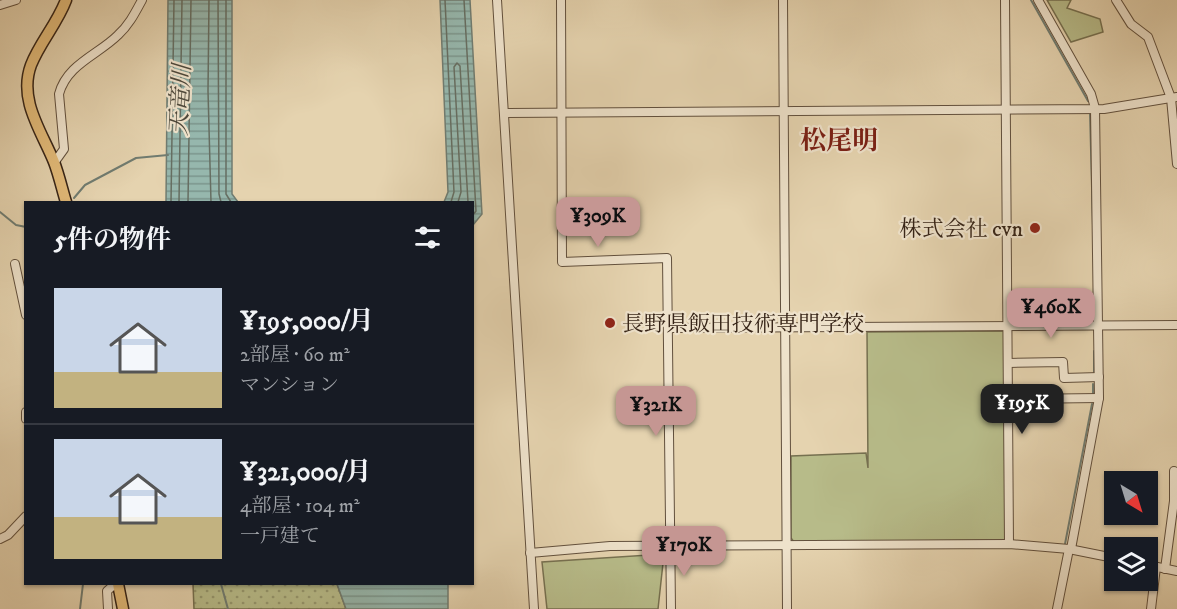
<!DOCTYPE html>
<html lang="ja">
<head>
<meta charset="utf-8">
<style>
  body { margin:0; font-family:"IM FELL DW Pica","Noto Serif JP",serif; background:#242831; color:#f1f3f6; height:100vh; display:flex; flex-direction:column; font-size:22px; white-space:nowrap }
  * { box-sizing:border-box; margin:0 }
  p { font-size:20px; color:#9ea1a6 }
  .icon { flex:none; width:33px; height:33px; fill:none; stroke:currentColor; stroke-width:2; stroke-linecap:round; stroke-linejoin:round }
  .map { position:relative; flex:1; overflow:hidden }
  .side { position:absolute; left:24px; top:201px; width:450px; height:384px; display:flex; flex-direction:column; background:#171b24; border-radius:0px; box-shadow:0 2px 4px #0004 }
  .side>* { flex:none }
  .needle { width:39px; rotate:142deg }
  .tools { position:absolute; left:1104px; top:471px; display:grid; gap:12px }
  .tools a { display:grid; place-items:center; width:54px; height:54px; border-radius:0px; background:#171b24; box-shadow:0 2px 4px #0004; font-size:30px }
  .price { position:absolute; translate:-50% -51px; padding:0 14px; border-radius:12px; background:#c59692; color:#111; font-size:20px; line-height:39px; filter:drop-shadow(0 2px 3px #0008) }
  .price::after { content:''; position:absolute; left:50%; top:36px; width:18px; height:14px; margin-left:-9px; background:inherit; clip-path:polygon(0 0,100% 0,50% 100%) }
  .price.on { background:#222; color:#fff }
  ul { padding:0; list-style:none }
  li { display:flex; align-items:center; gap:18px; height:150px; padding:0 30px }
  li+li { border-top:2px solid #363941 }
  li span { display:grid; place-items:center; flex:none; width:168px; height:120px; border-radius:0px; color:#555 }
  li>.icon { margin-inline-start:auto }
  span .icon { width:72px; height:72px; fill:#fffc; stroke-width:1 }
  li b { font-size:26px }
  h2 { display:flex; justify-content:space-between; align-items:center; height:72px; padding:0 30px; font-size:26px }
  .map>svg:first-child { display:block }
</style>
</head>
<body>
<div class="map">
<svg width="1177" height="609" viewBox="0 0 1177 609">
  <defs>
    <pattern id="grass-dots" width="8" height="8" patternUnits="userSpaceOnUse" patternTransform="scale(1.5)"><rect width="8" height="8" fill="#b7bb89"/><path d="M2 2h.1M6 6h.1" fill="none" stroke="#96986f" stroke-width="1.8" stroke-linecap="round"/></pattern>
    <pattern id="water-rules" width="6" height="5" patternUnits="userSpaceOnUse" patternTransform="scale(1.5)"><rect width="6" height="5" fill="#96b7ad"/><path d="M0 2.5h6" fill="none" stroke="#7b958c"/></pattern>
  </defs>
  <rect width="100%" height="100%" fill="#e5d3af"/>
  <filter id="stains"><feTurbulence type="fractalNoise" baseFrequency=".00333" numOctaves="4"/><feColorMatrix values="0 0 0 0 .2 0 0 0 0 .09 0 0 0 0 .02 0 0 0 .5 -.17"/></filter>
  <radialGradient id="worn" r=".72"><stop offset=".6" stop-color="#630" stop-opacity="0"/><stop offset="1" stop-color="#630" stop-opacity=".3"/></radialGradient>
  <!-- grass -->
  <polygon fill="url(#grass-dots)" stroke="#767050" stroke-width="1.5" points="193,584 337,584 346,609 194,609"/>
  <!-- park -->
  <g fill="#b7bb89" stroke="#767050" stroke-width="1.5">
    <polygon points="1047,0 1071,0 1067,8 1100,19 1103,32 1071,42"/>
    <polygon points="1004,331 1006,540 794,542 791,538 791,456 866,453 868,468 867,332"/>
    <polygon points="664,554 658,609 547,609 542,562"/>
  </g>
  <!-- water -->
  <g fill="url(#water-rules)" stroke="#707c71" stroke-width="1.5">
    <polygon points="168,0 232,0 232,194 238,202 166,202"/>
    <polygon points="440,0 470,0 482,214 473,225 472,202 444,202 448,192"/>
    <polygon points="337,584 448,584 448,609 346,609"/>
  </g>
  <g fill="none" stroke-linecap="round" stroke-linejoin="round">
    <!-- shore -->
    <g stroke="#666e62" stroke-width="1.5">
      <polyline points="209,0 208,91 211,202"/>
      <polyline points="218,0 219,194 221,202"/>
      <polyline points="226,0 226,194 231,202"/>
      <polyline points="445,0 454,192 451,202"/>
      <polyline points="464,0 476,211 472,216"/>
      <polyline points="171,202 174,0"/>
      <polyline points="179,202 182,0"/>
      <polyline points="188,202 191,0"/>
      <polyline points="458,202 461,192 454,67 457,63 460,66 468,202"/>
    </g>
    <!-- stream -->
    <g stroke="#707c71" stroke-width="2">
      <polyline points="1031,0 1088,101"/>
      <polyline points="1090,113 1093,225"/>
      <polyline points="74,198 85,185 136,158 168,155"/>
      <polyline points="0,212 16,225 26,227"/>
      <polyline points="1094,372 1094,351"/>
      <polyline points="1093,394 1093,384"/>
      <polyline points="1065,544 1092,404"/>
      <polyline points="221,584 228,609"/>
      <polyline points="80,609 83,584"/>
    </g>
    <!-- minor casing -->
    <g stroke="#62503d" stroke-width="10">
      <g id="minor">
        <polyline points="497,0 534,609"/>
        <polyline points="561,0 562,262 667,258 671,609"/>
        <polyline points="783,0 787,609"/>
        <polyline points="1005,0 1009,544"/>
        <polyline points="1038,0 1091,94 1095,108 1099,398 1071,549"/>
        <polyline points="1116,0 1131,24 1148,37 1171,98 1177,164"/>
        <polyline points="0,5 16,0"/>
        <polyline points="504,113 1104,109 1177,97"/>
        <path d="M54,163L64,149L59,94C67,64 98,55 118,35C129,25 135,13 142,0"/>
        <polyline points="15,264 26,315"/>
        <polyline points="669,328 1177,325"/>
        <polyline points="1009,363 1063,362 1064,378 1099,377"/>
        <polyline points="1009,399 1099,398"/>
        <polyline points="26,412 26,419"/>
        <polyline points="0,539 8,535 26,516"/>
        <polyline points="530,553 610,546 1009,544 1069,549 1114,558"/>
        <polyline points="1148,565 1177,571"/>
        <polyline points="1165,569 1174,501 1174,471"/>
        <polyline points="108,609 107,591 115,584"/>
        <polyline points="1057,609 1069,549"/>
        <polyline points="1151,609 1156,567"/>
      </g>
    </g>
    <!-- major casing -->
    <g stroke="#362417" stroke-width="13">
      <g id="major">
        <path d="M66,0C57,24 40,42 31,65C18,100 42,132 54,162C59,175 62,189 66,202"/>
        <polyline points="118,584 123,609"/>
      </g>
    </g>
    <!-- minor -->
    <use href="#minor" stroke="#eee2cb" stroke-width="8"/>
    <!-- major -->
    <use href="#major" stroke="#e2ba78" stroke-width="10"/>
  </g>
  <!-- markers -->
  <g fill="#8f2418" stroke="#eee2cb" stroke-width="2">
    <circle cx="1035" cy="228" r="6"/>
    <circle cx="610" cy="323" r="6"/>
  </g>
  <g text-anchor="middle" stroke-width="4.5" stroke-linejoin="round" paint-order="stroke">
    <!-- poi labels -->
    <g font-size="22" fill="#362417" stroke="#eee2cb" text-anchor="end">
      <text x="1023" y="236">株式会社 cvn</text>
      <text x="622" y="331" text-anchor="start">長野県飯田技術専門学校</text>
    </g>
    <!-- water labels -->
    <g font-size="24" font-style="italic" fill="#4e493c" stroke="#eee2cb">
      <text transform="translate(180 100) rotate(-87)" y="8">天竜川</text>
    </g>
    <!-- quarter labels -->
    <g font-size="26" font-weight="bold" fill="#7a1f14" stroke="#eee2cb">
      <text x="839" y="149">松尾明</text>
    </g>
  </g>
  <rect width="100%" height="100%" filter="url(#stains)"/>
  <rect width="100%" height="100%" fill="url(#worn)"/>
</svg>
<div class="tools">
<a><svg class="needle" viewBox="-14 -14 28 28"><path d="M0-13l5 13h-10z" fill="#e53935"/><path d="M0 13l5-13h-10z" fill="#9ea1a6"/></svg></a>
<a><svg class="icon" aria-label="layers" viewBox="0 0 24 24"><path d="M12 4l9 5-9 5-9-5zM3 14l9 5 9-5"/></svg></a>
</div>
<b class="price" style="left:598px;top:248px">¥309K</b>
<b class="price" style="left:1051px;top:339px">¥460K</b>
<b class="price on" style="left:1022px;top:435px">¥195K</b>
<b class="price" style="left:656px;top:437px">¥321K</b>
<b class="price" style="left:684px;top:577px">¥170K</b>
<section class="side">
<h2>5件の物件<svg class="icon" aria-label="filters" viewBox="0 0 24 24"><path d="M4 7h16M4 17h16"/><circle cx="9" cy="7" r="2"/><circle cx="15" cy="17" r="2"/></svg></h2>
<ul>
<li><span style="background:linear-gradient(#c9d6e8 70%,#c2b280 0)"><svg class="icon" aria-label="home" viewBox="0 0 24 24"><path d="M3 11l9-7 9 7M6 9v11h12V9"/></svg></span><div><b>¥195,000/月</b><p>2部屋 · 60 m²</p><p>マンション</p></div></li>
<li><span style="background:linear-gradient(#c9d6e8 65%,#c2b280 0)"><svg class="icon" aria-label="home" viewBox="0 0 24 24"><path d="M3 11l9-7 9 7M6 9v11h12V9"/></svg></span><div><b>¥321,000/月</b><p>4部屋 · 104 m²</p><p>一戸建て</p></div></li>
</ul>
</section>
</div>
</body>
</html>
